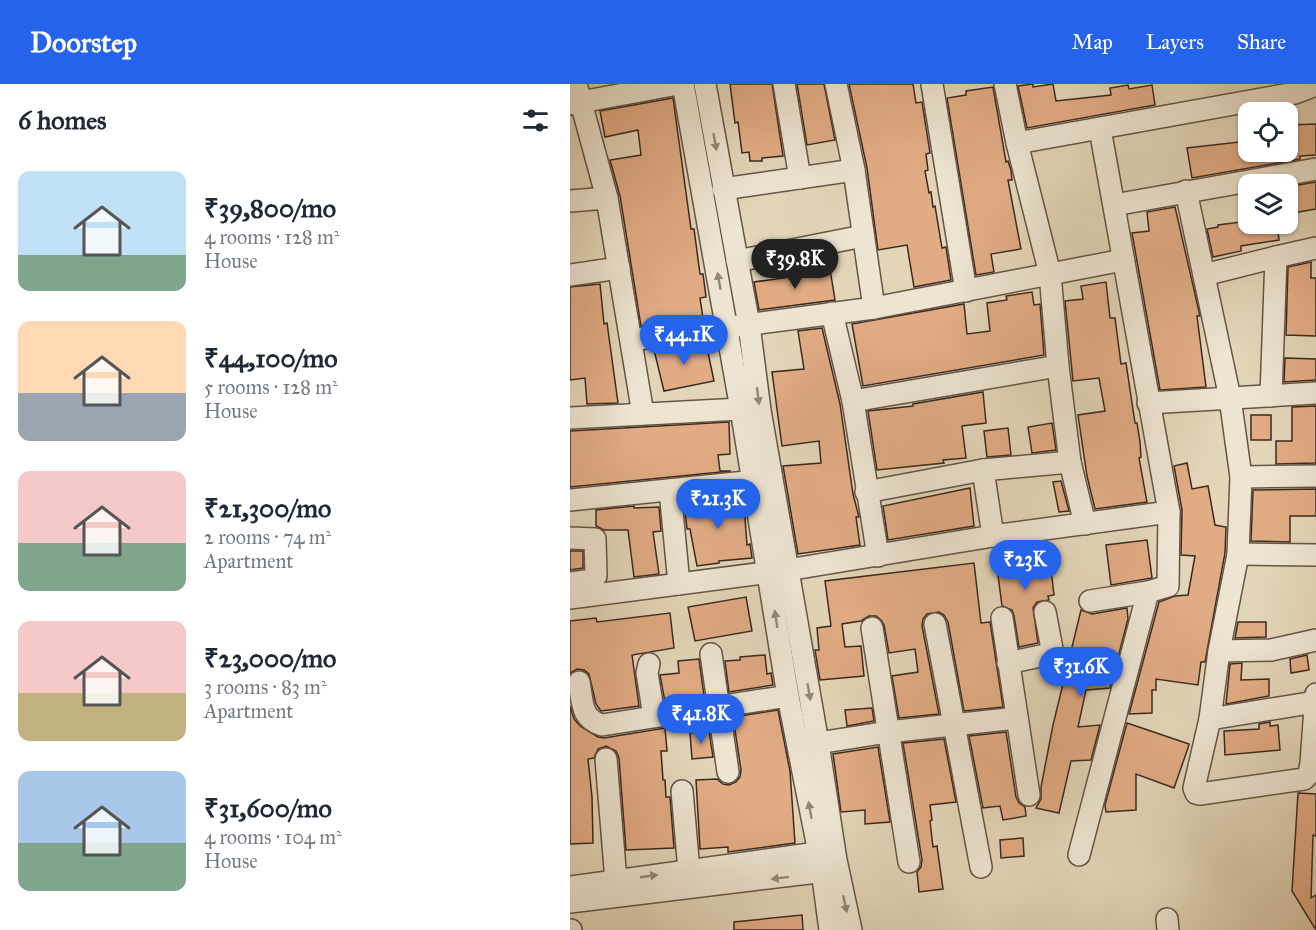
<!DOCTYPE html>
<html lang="en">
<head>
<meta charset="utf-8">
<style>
  body { margin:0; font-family:"IM FELL Great Primer",serif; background:#f2f2f3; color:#1f2937; height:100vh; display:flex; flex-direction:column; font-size:22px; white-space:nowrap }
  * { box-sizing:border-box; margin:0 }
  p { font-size:20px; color:#747a83 }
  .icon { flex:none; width:33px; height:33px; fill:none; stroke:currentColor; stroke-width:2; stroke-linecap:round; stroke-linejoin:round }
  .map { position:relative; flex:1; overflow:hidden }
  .sheet { display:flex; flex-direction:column; background:#fff; width:570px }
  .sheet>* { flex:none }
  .fabs { position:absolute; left:668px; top:18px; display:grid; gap:12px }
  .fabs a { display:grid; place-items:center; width:60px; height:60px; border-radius:12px; background:#fff; box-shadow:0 2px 4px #0004; font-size:30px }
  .price { position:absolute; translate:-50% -51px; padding:0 14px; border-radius:21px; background:#2563eb; color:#fff; font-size:20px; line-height:39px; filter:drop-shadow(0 2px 3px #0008) }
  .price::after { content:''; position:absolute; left:50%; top:36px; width:18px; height:14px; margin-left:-9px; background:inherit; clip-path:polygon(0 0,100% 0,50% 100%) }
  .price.active { background:#222; color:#fff }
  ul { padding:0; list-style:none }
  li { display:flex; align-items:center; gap:18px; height:150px; padding:0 18px }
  li span { display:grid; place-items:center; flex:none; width:168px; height:120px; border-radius:12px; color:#555 }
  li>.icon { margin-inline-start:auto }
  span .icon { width:72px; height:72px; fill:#fffc; stroke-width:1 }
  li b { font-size:26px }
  h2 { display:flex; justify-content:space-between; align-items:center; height:72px; padding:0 18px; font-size:26px }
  header { display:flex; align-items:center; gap:36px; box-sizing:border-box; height:84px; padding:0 30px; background:#2563eb; color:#fff }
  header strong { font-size:28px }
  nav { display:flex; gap:33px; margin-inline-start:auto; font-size:21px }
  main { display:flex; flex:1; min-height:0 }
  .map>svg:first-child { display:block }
</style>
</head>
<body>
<header>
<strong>Doorstep</strong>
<nav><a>Map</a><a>Layers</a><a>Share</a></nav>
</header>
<main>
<section class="sheet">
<h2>6 homes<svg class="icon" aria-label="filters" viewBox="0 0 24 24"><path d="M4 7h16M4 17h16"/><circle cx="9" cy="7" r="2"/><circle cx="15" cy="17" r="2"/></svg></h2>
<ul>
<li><span style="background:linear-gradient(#bfe0f5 70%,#7fa58c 0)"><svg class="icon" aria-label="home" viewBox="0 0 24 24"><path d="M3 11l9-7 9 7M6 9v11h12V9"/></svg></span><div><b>₹39,800/mo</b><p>4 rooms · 128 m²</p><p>House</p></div></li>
<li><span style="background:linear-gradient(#ffd9b3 60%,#9aa5b1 0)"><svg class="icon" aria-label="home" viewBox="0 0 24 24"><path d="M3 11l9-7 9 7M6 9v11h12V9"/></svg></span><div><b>₹44,100/mo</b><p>5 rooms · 128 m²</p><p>House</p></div></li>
<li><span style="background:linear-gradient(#f6c9c9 60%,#7fa58c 0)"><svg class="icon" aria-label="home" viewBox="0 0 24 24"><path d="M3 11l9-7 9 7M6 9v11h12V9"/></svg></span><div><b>₹21,300/mo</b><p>2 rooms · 74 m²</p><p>Apartment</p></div></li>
<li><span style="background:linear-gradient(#f6c9c9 60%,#c2b280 0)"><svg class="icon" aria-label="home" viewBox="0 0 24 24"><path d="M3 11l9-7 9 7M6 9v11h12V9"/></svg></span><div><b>₹23,000/mo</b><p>3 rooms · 83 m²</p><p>Apartment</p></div></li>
<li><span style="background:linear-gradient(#a9c7e8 60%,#7fa58c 0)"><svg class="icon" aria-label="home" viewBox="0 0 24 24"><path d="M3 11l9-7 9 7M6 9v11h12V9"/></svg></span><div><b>₹31,600/mo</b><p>4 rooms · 104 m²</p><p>House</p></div></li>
</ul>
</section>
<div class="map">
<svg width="746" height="846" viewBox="0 0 746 846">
  <rect width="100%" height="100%" fill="#e3d5b8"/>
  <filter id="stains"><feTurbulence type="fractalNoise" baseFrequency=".00333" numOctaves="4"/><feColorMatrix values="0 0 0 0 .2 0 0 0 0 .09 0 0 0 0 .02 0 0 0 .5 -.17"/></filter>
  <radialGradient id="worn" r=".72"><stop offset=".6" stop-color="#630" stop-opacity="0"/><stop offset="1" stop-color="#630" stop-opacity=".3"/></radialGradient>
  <!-- building -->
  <g fill="#e1ab84" stroke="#3b2a20" stroke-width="1.5">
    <polygon points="160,0 202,0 213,72 192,74 192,77 180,77 179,68 172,69 168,38 165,39"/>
    <polygon points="227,0 254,0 265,56 237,61"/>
    <polygon points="279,0 343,0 346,19 352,18 360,69 356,70 358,86 355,87 359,109 361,108 363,123 365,122 372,164 376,163 381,196 344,203 337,161 308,166 297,84"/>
    <polygon points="463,0 463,3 483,0 486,17 541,11 540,4 558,1 559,5 582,1 585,21 457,44 448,2"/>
    <polygon points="423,3 436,78 438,77 441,86 442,96 438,96 451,165 421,170 424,188 406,191 377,14 396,11 396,7"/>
    <polygon points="103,14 121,145 124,145 130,190 133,190 136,213 130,214 133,234 71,242 50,112 40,76 71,71 68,46 35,53 30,27"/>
    <polygon points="746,40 746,71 730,72 730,75 622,94 617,64 678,57 678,68 717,68 717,41"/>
    <polygon points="746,98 746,125 717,130 717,103"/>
    <polygon points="605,123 630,232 627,232 636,303 590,306 562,149 579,147 577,128"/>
    <polygon points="678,137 678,140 707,140 709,156 671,162 671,167 643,173 637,145 648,143 648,141"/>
    <polygon points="741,178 741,194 746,194 746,252 716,251 718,183"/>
    <polygon points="260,185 265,216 189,226 184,198 235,191 234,189"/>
    <polygon points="536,198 540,234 545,234 551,280 556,279 565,339 567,339 570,358 571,373 569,374 577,418 525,425 517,392 508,331 535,327 529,294 503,297 495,217 513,215 511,202"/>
    <polygon points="30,200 34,240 37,239 48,319 17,320 15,294 0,296 0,203"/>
    <polygon points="462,208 464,221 470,220 474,271 293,302 282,240 394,220 397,250 420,247 417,219 437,216 436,212"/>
    <polygon points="252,244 270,320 283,410 289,433 286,433 290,461 228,470 213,382 251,379 249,357 212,362 202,288 234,285 228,247"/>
    <polygon points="136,259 144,297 94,307 84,266"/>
    <polygon points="715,274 746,275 746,296 714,298"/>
    <polygon points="413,308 416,339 392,342 396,374 373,376 374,379 307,386 298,327 343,322 343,320"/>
    <polygon points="746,322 746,379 706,380 706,357 722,357 722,323"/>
    <rect x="681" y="331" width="20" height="25"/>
    <polygon points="159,338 160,370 148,371 150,387 161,387 0,403 0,347"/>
    <polygon points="482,339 486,366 462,369 458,343"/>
    <polygon points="438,344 441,371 417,373 414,347"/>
    <polygon points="617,379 622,405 638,402 645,441 656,443 655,469 635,578 631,578 628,601 586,595 586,606 582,606 582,629 559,630 589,518 605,512 618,511 625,472 611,471 612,426 604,382"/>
    <polygon points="491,397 499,427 489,428 483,398"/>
    <polygon points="400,404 404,442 318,456 313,422"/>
    <polygon points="746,405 746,432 720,432 720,458 681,457 683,406"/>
    <polygon points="169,412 169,421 174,421 177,461 180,460 182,474 149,477 149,479 127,482 120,445 117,445 114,417"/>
    <polygon points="64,422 64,424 89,423 91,447 83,448 89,490 64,493 58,446 34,446 26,442 26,426"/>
    <polygon points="577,456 582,494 541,501 536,461"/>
    <polygon points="0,467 13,467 13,484 0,486"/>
    <polygon points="479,469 484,511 478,512 479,516 467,518 463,524 468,559 449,563 444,532 442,526 432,522 426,476"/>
    <polygon points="404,479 411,539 420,538 433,623 394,627 378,538 374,531 369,528 357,530 353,535 352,542 369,630 329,634 322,592 348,588 345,565 319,569 314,541 311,536 306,532 299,532 291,537 272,540 275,563 291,562 294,592 250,596 245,566 249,566 247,544 261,542 255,497"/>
    <polygon points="176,513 182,547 125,557 118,523"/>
    <polygon points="557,524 558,535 540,604 516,606 508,643 530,641 521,676 501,677 489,729 466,724 471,715 471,703 483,641 511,526 522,530"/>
    <polygon points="100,529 104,564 62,571 69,622 31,627 26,620 19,590 14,586 7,585 0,589 0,537 26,534 27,538"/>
    <polygon points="668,538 696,538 696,553 665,554"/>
    <polygon points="195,571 197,590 201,589 203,601 159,608 155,577 170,576 170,573"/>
    <polygon points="737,571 739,586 721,589 720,575"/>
    <polygon points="129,575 134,612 95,618 90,591 109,589 108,577"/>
    <polygon points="672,579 671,596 699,595 699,612 656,620 660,580"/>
    <polygon points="0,622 4,635 10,642 28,653 34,654 95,644 97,667 91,667 93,696 95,696 96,713 100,713 104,764 56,766 49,674 46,667 36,662 28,665 24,674 18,675 22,713 23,759 0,760"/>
    <polygon points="302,624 304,637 277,642 275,626"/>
    <polygon points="208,626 220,687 225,759 158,768 158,763 130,765 126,696 147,695 153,700 159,701 166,698 170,693 171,686 163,633"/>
    <polygon points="700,638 700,642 708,641 710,666 655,671 654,647 689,645 689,640"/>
    <polygon points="557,639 619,660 618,664 604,704 566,690 566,726 536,728 535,721"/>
    <polygon points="139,647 143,673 122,675 120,649"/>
    <polygon points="436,648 446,713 449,719 455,723 456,732 433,736 430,722 413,724 399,652"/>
    <polygon points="374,655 386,718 360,721 362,736 360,737 363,763 367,762 373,805 349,808 347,788 351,783 352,776 333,659"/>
    <polygon points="308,663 320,738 295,740 295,726 271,728 263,670"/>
    <polygon points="728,709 746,710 746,752 743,751 741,814 746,811 746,846 722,807"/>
    <polygon points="453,754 454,772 431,774 430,756"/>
    <polygon points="232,831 233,846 164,846 164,838"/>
  </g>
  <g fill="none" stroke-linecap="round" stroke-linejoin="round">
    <!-- minor casing -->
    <g stroke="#655546" stroke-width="24">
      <g id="minor">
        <polyline points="6,0 37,114 73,330"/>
        <polyline points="113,0 171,325 218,612 251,779 260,846"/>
        <polyline points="135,0 179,241 190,326 248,659 266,776 281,846"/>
        <polyline points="214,0 230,94"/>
        <polyline points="266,0 284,86 304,224"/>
        <polyline points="362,0 396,207"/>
        <polyline points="435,0 447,59 480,190 488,282 500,378 515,440"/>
        <polyline points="0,20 108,0"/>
        <polyline points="447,59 725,9 746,1"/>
        <polyline points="153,105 284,86"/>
        <polyline points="616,107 660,314 671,393 668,470 649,567 640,635 624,704 626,709 630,710 734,695 739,690 741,679 746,610"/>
        <polyline points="0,117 37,114"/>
        <polyline points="544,121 746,85"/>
        <polyline points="167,177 293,152"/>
        <polyline points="0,191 49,184"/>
        <polyline points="634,191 706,173"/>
        <polyline points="262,229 283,317 488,282"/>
        <polyline points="61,256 304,224 553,176"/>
        <polyline points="701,312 706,173 746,164"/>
        <polyline points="283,317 308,472"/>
        <polyline points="578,319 746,309"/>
        <polyline points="0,334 171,325"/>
        <polyline points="413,386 423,452"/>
        <polyline points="671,393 746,392"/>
        <polyline points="100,406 109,500"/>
        <polyline points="296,408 413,386 500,378"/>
        <polyline points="0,416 195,396"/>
        <polyline points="0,454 25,455 26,492 22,496 0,499"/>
        <polyline points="668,470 746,471"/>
        <polyline points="0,514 217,486 423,452 599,428"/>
        <polyline points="520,517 578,508"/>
        <polyline points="432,534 459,711"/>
        <polyline points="365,540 411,783"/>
        <polyline points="302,544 339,778"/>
        <polyline points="649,567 701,566 746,556"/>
        <polyline points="141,570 158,688"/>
        <polyline points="438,579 475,571 482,565 475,528"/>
        <polyline points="79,580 77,589 84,632"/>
        <path d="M9,598C13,618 10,634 32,641L218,612"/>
        <polyline points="640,635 745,618"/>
        <polyline points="248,659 318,648 447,634"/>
        <polyline points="36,675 47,809"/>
        <polyline points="112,707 119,787"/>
        <polyline points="509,771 578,508 598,502 599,428 530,45"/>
        <polyline points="1,803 261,767"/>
        <polyline points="0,818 264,786"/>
        <polyline points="597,835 598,846"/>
        <polyline points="0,846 1,846"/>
      </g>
    </g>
    <!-- minor -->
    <use href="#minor" stroke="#ede4d1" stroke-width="21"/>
  </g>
  <!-- one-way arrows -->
  <defs><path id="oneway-solid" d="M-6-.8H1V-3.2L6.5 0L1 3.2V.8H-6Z" transform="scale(1.5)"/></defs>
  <g fill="#948778">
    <use href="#oneway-solid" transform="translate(145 58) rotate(80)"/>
    <use href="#oneway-solid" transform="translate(149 197) rotate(-100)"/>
    <use href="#oneway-solid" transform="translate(188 312) rotate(83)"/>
    <use href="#oneway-solid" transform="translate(206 535) rotate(-99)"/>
    <use href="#oneway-solid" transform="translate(239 608) rotate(80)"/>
    <use href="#oneway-solid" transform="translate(240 726) rotate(-100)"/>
    <use href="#oneway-solid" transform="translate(79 792) rotate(-8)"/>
    <use href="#oneway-solid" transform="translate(210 794) rotate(173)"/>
    <use href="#oneway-solid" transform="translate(275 820) rotate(78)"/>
  </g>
  <rect width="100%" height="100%" filter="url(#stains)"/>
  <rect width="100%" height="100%" fill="url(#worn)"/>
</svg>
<div class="fabs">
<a><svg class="icon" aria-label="locate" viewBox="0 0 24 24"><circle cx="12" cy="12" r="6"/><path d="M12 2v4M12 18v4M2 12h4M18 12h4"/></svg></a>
<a><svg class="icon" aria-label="layers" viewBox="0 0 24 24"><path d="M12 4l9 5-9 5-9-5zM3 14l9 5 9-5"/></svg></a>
</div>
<b class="price active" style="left:225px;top:206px">₹39.8K</b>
<b class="price" style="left:114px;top:282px">₹44.1K</b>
<b class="price" style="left:148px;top:446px">₹21.3K</b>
<b class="price" style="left:455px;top:507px">₹23K</b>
<b class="price" style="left:511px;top:614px">₹31.6K</b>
<b class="price" style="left:131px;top:661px">₹41.8K</b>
</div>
</main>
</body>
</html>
